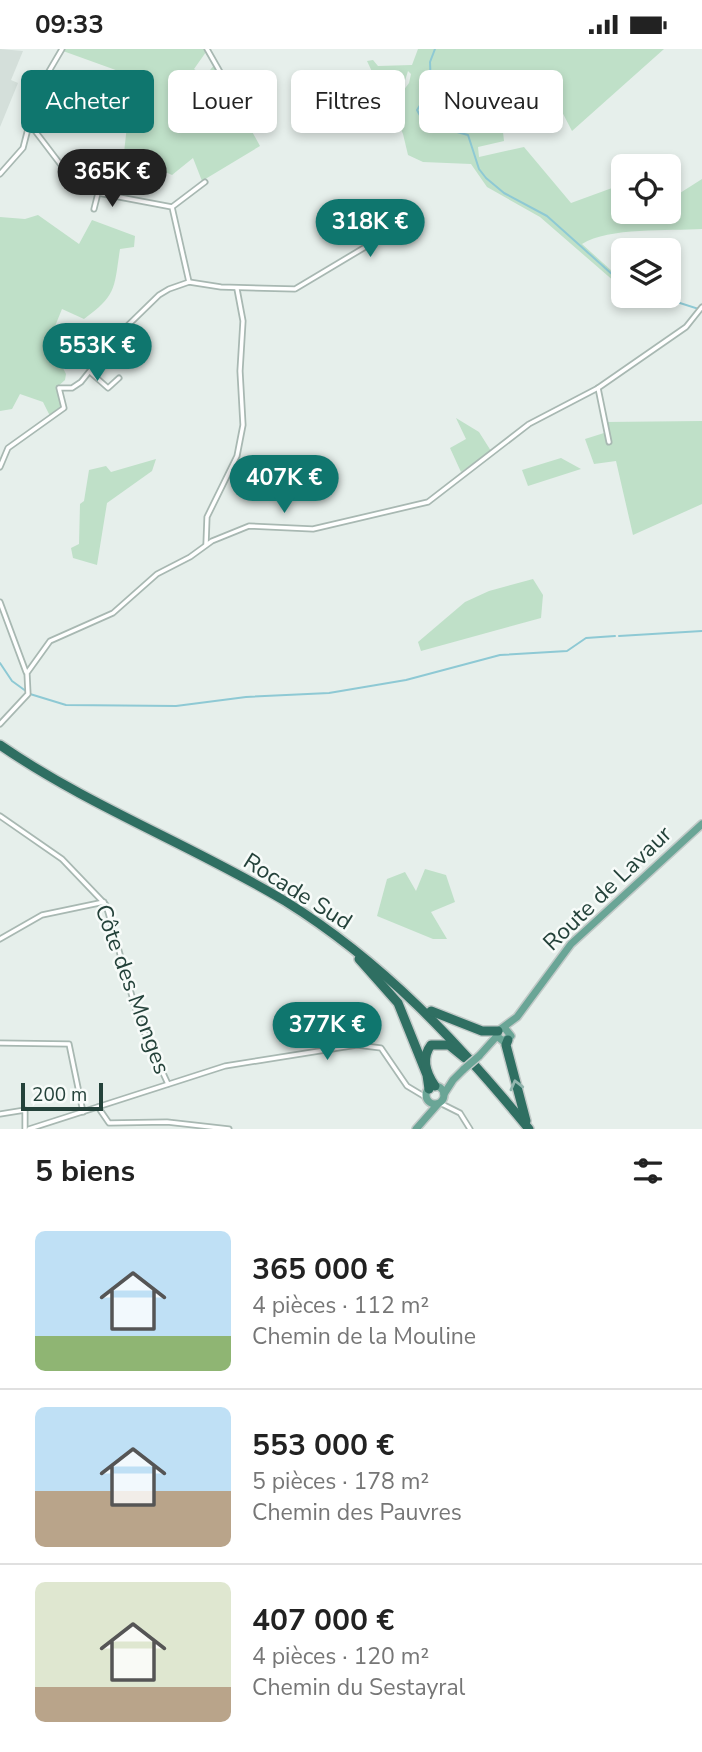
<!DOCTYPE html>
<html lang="fr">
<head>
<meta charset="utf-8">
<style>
  body { margin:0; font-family:"Nunito Sans",sans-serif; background:#f6f6f6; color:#222; height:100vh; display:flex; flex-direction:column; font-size:26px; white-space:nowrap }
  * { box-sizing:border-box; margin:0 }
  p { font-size:23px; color:#767676 }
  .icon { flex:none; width:38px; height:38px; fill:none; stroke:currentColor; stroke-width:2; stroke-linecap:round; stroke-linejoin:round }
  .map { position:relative; height:1080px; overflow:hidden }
  .sheet { display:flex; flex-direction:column; background:#fff; flex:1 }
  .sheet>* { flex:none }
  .hud { position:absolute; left:21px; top:21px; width:662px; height:63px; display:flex; gap:14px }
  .controls { position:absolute; left:611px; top:105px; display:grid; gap:14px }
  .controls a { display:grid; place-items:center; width:70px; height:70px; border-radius:10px; background:#fff; box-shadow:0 4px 10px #0003; font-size:35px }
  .scale { position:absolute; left:21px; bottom:18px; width:82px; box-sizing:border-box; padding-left:7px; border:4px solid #24423a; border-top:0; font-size:19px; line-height:24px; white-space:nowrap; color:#24423a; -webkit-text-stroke:5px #f7fbf9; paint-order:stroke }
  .price { position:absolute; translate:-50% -60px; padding:0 16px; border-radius:24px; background:#0f766e; color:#fff; font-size:23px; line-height:46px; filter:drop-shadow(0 2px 4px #0008) }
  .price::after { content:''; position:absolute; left:50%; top:42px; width:21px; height:16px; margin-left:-10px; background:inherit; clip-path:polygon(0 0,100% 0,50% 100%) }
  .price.on { background:#222; color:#fff }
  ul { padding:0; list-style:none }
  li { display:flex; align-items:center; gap:21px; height:175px; padding:0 35px }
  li+li { border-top:2px solid #e0e0e0 }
  li span { display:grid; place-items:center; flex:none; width:196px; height:140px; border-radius:10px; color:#555 }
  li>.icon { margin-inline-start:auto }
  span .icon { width:84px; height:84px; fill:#fffc; stroke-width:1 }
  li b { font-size:30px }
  h2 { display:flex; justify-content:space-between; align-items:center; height:84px; padding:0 35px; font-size:30px }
  .tag { padding:0 24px; border-radius:10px; background:#fff; box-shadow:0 4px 10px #0003; font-size:24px; line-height:63px }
  .tag.on { background:#0f766e; color:#fff }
  .status { display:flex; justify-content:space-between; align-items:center; height:49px; padding:0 35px; background:#fff; direction:ltr }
  .status svg { height:19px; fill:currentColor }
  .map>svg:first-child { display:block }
</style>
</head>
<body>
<div class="status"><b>09:33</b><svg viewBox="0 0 49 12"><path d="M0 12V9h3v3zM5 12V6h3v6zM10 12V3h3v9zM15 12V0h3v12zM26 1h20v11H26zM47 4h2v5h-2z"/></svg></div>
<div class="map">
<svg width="702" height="1080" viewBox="0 0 702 1080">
  <rect width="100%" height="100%" fill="#e6efeb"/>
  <!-- built -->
  <polygon fill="#d4dfda" points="0,0 23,2 11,31 18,34 0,78"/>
  <!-- green -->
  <g fill="#bfe0c8">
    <polygon points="65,0 204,0 206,3 194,20 205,27 215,15 260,97 202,132 193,109 172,126 124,104 129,58 110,55 124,24 63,2"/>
    <path d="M418,0H664L572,82L547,34L499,46L504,92L478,98L479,108L524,98L571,154L623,135V163H668L669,151L702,130V180C669,182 609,178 582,195L623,232V240L540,168L487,138L471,115L423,113L408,106L403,85L391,58L409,34L411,25L408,22L404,35L353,77L363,37L375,29L367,12L373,11L378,17L412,16Z"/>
    <path d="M38,166L79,195L92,171L135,187L134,198L120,200C114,239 117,246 84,270L62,260L49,292L66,325L65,331L56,339L63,358L50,367L43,353L20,345L12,360L0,362V168L25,170Z"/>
    <polygon points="456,369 479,383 491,402 461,423 450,399 466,390"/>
    <polygon points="702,372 702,455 633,486 616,412 594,415 585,390 604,384 605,373"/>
    <polygon points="561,409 581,420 528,437 522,421"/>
    <polygon points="156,410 152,422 107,454 97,516 73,509 71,499 79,495 80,455 84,452 89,421 106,417 111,423"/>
    <polygon points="533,530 543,546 541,569 421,602 418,593 465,553 489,542"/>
    <polygon points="425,820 446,826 455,853 431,863 447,890 433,890 377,867 387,830 405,823 416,842"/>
  </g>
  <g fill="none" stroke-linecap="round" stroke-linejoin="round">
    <!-- stream -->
    <g stroke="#8ec9d4" stroke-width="2">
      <polyline points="435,0 430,13 431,39 417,61 424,74 468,86 479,120 486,129 504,144 547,167 623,235"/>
      <polyline points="658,247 702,261"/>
      <polyline points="619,587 702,582"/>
      <polyline points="0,614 12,632 30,645 66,656 176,657 246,648 329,644 406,631 500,606 567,602 586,589 615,587"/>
    </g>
    <!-- street casing -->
    <g stroke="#a8b8b2" stroke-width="7">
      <g id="street">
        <polyline points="207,0 236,51"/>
        <polyline points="29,74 64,120 98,144 172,158 189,233"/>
        <polyline points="0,125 23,99 38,41 62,0"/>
        <polyline points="172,158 205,133"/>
        <polyline points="94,160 98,144"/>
        <polyline points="90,323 108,339 119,329"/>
        <polyline points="598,339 609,393"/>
        <polyline points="0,418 8,399 64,359 59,339 72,339 81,333 120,284 159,246 169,240 189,233 221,238 295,240 372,194 410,164"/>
        <polyline points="206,495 207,468 237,407 243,376 240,322 243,272 237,240"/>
        <polyline points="0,553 26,623"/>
        <polyline points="0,675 28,645 27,624 50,592 113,564 157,525 190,508 212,492 249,477 313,480 428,453 529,375 598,339 686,278 702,258"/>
        <polyline points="0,767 62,810 106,856 139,972 168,1035"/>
        <polyline points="0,890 42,866 104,853"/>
        <polyline points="0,994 69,995 83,1063"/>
        <polyline points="440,1054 460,1064 470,1080"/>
        <polyline points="98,1058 109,1074 167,1073 229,1080"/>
        <polyline points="0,1065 25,1061 25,1080"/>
        <polyline points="29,1080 225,1017 357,996 381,999 407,1037 427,1049"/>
      </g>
    </g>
    <!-- primary casing -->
    <g stroke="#c2cac8" stroke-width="10">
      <g id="primary">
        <polyline points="504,978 511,987 503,992 498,988 498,982 517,968 571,895 702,775"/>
        <polyline points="479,1007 497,987"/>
        <circle cx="435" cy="1046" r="9"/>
        <polyline points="444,1045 453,1031 464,1020"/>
        <polyline points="416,1080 438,1055"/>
      </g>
    </g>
    <!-- highway casing -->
    <g stroke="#c2cac8" stroke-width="12">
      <g id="highway">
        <path d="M0,696C90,758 192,796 285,852C383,913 457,992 529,1080"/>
        <polyline points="359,910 398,954 427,1026 429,1040"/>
        <polyline points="431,962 482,982 498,982"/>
        <polyline points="508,991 506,996 526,1072"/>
        <path d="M435,1037C426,1024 421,1009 431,996H449L465,1009"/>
      </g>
    </g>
    <!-- street -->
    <use href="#street" stroke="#fff" stroke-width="3.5"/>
    <!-- primary -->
    <use href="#primary" stroke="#6aa596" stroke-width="7"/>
    <!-- highway -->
    <use href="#highway" stroke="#2f6f62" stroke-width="9"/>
    <!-- primary-bridge casing -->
    <g stroke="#c2cac8" stroke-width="10" stroke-linecap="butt">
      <polyline id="primary-bridge" points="464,1020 479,1007"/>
    </g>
    <!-- primary-bridge -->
    <use href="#primary-bridge" stroke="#6aa596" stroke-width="7"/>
  </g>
  <!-- one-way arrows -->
  <defs><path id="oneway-chevron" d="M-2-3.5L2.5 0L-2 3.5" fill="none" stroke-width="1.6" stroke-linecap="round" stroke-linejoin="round" transform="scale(1.75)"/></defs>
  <use stroke="#93b5ae" href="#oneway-chevron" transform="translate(516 1036) rotate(-104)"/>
  <g text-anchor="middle" stroke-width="5" stroke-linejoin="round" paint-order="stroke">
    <!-- street labels -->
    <g font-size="23" fill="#24423a" stroke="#f7fbf9">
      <text transform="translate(607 839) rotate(-44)" y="8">Route de Lavaur</text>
      <text transform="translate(298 842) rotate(32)" y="8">Rocade Sud</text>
      <text transform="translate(133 940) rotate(70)" y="8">Côte des Monges</text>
    </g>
  </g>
</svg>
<div class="controls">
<a><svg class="icon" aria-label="locate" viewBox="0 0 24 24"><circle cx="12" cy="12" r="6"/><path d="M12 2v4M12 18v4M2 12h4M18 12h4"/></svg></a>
<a><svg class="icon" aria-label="layers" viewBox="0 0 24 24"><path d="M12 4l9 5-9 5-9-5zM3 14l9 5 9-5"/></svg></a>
</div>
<div class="scale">200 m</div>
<b class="price on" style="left:112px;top:160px">365K €</b>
<b class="price" style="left:370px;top:210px">318K €</b>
<b class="price" style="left:97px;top:334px">553K €</b>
<b class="price" style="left:284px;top:466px">407K €</b>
<b class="price" style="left:327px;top:1013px">377K €</b>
<div class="hud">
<a class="tag on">Acheter</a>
<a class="tag">Louer</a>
<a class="tag">Filtres</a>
<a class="tag">Nouveau</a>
</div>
</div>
<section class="sheet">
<h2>5 biens<svg class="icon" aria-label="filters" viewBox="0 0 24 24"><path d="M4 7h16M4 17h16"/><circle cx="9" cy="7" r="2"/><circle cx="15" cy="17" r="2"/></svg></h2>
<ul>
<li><span style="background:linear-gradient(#bfe0f5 75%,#8fb573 0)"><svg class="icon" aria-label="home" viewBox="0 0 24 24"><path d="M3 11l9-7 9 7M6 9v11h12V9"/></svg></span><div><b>365 000 €</b><p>4 pièces · 112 m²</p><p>Chemin de la Mouline</p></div></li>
<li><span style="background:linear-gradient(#bfe0f5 60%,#b9a48a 0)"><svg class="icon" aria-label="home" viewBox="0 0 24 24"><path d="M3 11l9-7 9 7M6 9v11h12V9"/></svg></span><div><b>553 000 €</b><p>5 pièces · 178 m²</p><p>Chemin des Pauvres</p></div></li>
<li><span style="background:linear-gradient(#dfe7d0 75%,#b9a48a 0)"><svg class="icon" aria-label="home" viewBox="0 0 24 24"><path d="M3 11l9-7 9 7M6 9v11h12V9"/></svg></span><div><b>407 000 €</b><p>4 pièces · 120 m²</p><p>Chemin du Sestayral</p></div></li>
</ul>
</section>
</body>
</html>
